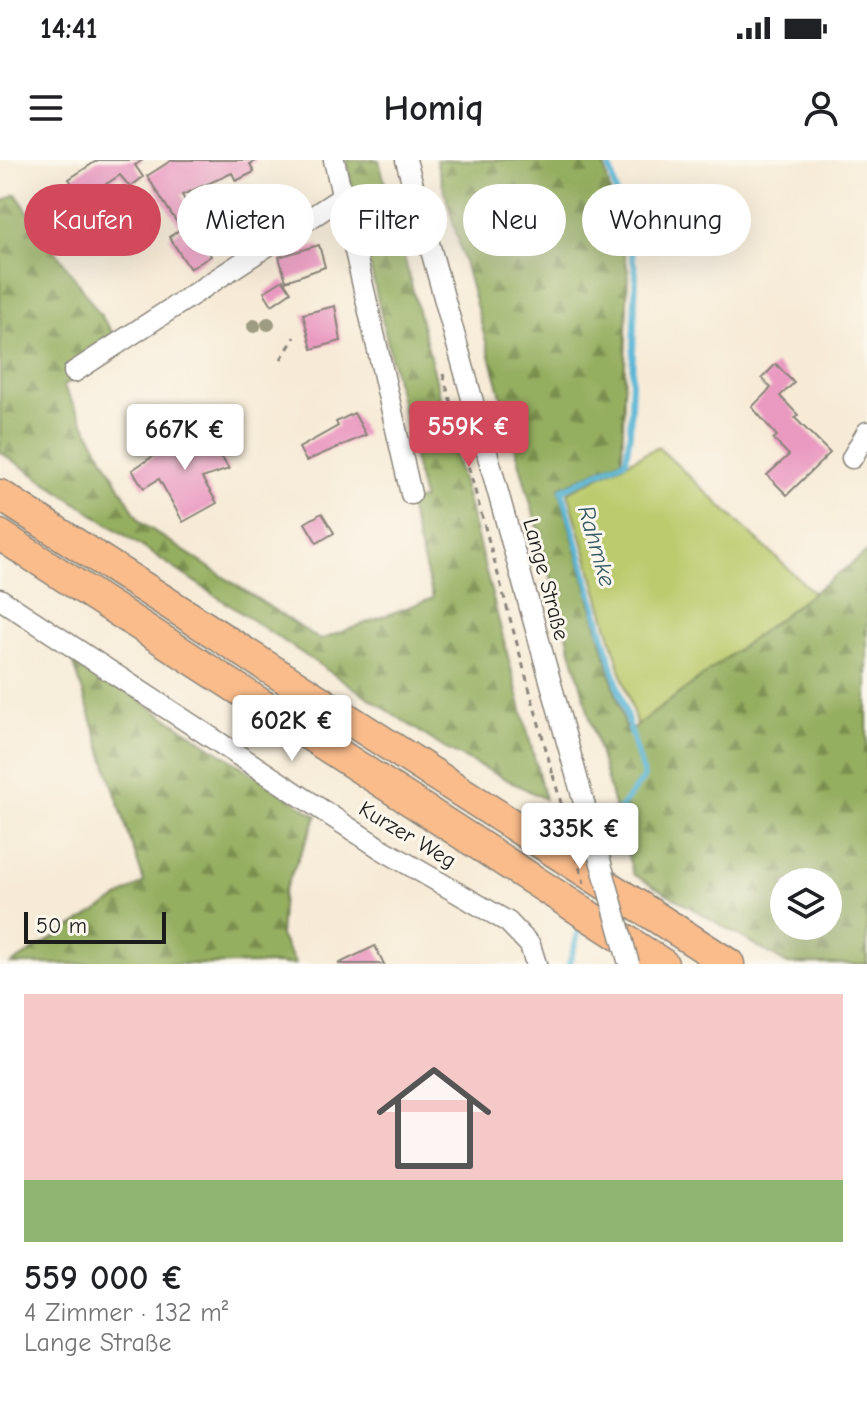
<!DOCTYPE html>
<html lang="de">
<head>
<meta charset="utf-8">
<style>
  body { margin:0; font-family:"Comic Neue",sans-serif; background:#f2f2f2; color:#202124; height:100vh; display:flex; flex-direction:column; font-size:30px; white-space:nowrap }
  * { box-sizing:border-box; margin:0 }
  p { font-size:26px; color:#757577 }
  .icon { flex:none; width:44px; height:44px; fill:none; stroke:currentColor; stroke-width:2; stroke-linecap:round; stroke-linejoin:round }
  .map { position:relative; height:804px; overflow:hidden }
  .drawer { display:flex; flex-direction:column; background:#fff; flex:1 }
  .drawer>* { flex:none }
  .hud { position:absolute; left:24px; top:24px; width:820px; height:72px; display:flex; gap:16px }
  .tools { position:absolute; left:770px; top:708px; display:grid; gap:16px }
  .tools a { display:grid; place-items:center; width:72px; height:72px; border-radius:50%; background:#fff; box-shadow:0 8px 32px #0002; font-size:40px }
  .scale { position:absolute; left:24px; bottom:20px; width:142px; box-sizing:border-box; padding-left:8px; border:4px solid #1c1c1c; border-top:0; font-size:22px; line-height:28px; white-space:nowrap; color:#1c1c1c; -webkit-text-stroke:6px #fbf7ec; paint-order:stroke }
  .price { position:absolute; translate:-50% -68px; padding:0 18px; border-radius:8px; background:#fff; color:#222; font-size:26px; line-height:52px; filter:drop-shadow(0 2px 4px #0008) }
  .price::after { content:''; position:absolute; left:50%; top:48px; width:24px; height:18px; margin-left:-12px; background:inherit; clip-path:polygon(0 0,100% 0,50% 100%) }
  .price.current { background:#d1495b; color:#fff }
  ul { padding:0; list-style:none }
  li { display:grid; align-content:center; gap:16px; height:424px; padding:0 24px }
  li span { display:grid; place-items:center; height:248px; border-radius:0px; color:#555 }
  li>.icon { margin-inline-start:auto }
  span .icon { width:144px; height:144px; fill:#fffc; stroke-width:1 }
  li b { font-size:34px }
  .pill { padding:0 28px; border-radius:36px; background:#fff; box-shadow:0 8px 32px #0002; font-size:28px; line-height:72px }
  .pill.current { background:#d1495b; color:#fff }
  .status { display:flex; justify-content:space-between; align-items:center; height:56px; padding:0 40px; background:#fff; direction:ltr }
  .status svg { height:22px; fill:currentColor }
  header { display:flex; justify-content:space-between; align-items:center; height:104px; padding:0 24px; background:#fff; font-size:36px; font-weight:700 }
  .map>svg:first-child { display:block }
</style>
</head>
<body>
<div class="status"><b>14:41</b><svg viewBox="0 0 49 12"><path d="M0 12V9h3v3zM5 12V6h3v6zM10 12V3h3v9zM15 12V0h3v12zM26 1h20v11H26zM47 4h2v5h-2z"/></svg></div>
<header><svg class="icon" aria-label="menu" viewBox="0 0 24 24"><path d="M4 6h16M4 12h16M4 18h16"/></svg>Homiq<svg class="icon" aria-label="person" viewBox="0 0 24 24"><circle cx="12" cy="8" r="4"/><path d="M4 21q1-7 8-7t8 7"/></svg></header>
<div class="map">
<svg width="867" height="804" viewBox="0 0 867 804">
  <defs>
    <pattern id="forest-firs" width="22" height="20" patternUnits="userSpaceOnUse" patternTransform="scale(2)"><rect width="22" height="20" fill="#95af60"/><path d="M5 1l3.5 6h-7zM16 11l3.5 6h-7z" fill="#798e4e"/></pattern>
  </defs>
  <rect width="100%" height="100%" fill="#fbf7ec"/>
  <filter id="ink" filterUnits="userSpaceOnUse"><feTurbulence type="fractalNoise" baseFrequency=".0125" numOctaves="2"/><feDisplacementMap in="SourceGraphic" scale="16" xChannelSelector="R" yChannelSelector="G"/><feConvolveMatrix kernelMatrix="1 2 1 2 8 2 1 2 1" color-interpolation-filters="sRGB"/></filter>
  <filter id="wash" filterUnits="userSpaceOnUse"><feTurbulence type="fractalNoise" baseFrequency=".006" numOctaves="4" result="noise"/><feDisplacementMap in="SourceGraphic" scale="32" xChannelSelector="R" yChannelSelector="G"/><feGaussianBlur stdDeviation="1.8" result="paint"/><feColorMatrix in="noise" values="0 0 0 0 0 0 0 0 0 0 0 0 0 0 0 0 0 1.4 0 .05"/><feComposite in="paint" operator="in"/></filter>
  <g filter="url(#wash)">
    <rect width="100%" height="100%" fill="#f7ebd7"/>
    <!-- green -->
    <polygon fill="#bccb6d" stroke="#6c7444" stroke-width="2" points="658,287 814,433 637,566 568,332"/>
    <!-- forest -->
    <g fill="url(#forest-firs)" stroke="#58663e" stroke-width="2" fill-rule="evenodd">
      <polygon points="346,0 379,0 545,639 444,588 0,292 0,43 16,34 124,189 63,226 140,362 320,480 433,438 408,343 423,339"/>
      <path d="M436,0H603L628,111L622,299L559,328L627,573L867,392V804H788L633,714ZM784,722H828V766H784Z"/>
      <polygon points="71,495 317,656 283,733 280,776 296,804 11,804 144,722"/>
    </g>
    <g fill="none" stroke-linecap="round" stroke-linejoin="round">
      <!-- stream -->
      <g stroke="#58b6d6" stroke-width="6">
        <polyline points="604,693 616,654 644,617 562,330 626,300 630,273 636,112 608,0"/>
        <polyline points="569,804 582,761"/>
      </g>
    </g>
    <g id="blocks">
      <!-- building -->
      <g fill="#ea9ac1">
        <polygon points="98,0 143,0 135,5 143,17 130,27 120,15 97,30 106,45 53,81 35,54 73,25 69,19"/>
        <polygon points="172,0 258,0 250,4 254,12 236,21 232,13 182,35 210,87 207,90 211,96 190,109 169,77 181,69 147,16"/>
        <polygon points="319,85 325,107 286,121 279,97"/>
        <polygon points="283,120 291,132 272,145 264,132"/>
        <polygon points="335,146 341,181 312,189 303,154"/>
        <polygon points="776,204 794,223 780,236 798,255 795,258 830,293 787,335 767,315 789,295 773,279 777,276 752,247 771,228 762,218"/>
        <polygon points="354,253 366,275 306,301 299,288 338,266 336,262"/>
        <polygon points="201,265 229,309 202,318 217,343 183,362 159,319 144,328 132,310"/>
        <polygon points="322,353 334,373 317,383 305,363"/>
        <polygon points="375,786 384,804 338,804"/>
      </g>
    </g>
  </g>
  <g filter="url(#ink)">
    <use href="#blocks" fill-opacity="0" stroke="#8a847a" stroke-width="2"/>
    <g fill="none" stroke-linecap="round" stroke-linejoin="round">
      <!-- minor casing -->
      <g stroke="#8a847a" stroke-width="23">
        <g id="minor">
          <polyline points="334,0 411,334"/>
          <polyline points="406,0 574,607"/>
          <polyline points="74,212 341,38"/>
          <polyline points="852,298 867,272"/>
          <polyline points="0,439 380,688 508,762 530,785 536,804"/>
        </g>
      </g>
      <!-- highway casing -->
      <g stroke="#8a847a" stroke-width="33">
        <g id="highway">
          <polyline points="0,335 729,804"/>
          <polyline points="0,375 663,804"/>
        </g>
      </g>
      <!-- path -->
      <g stroke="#8a847a" stroke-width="3" stroke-dasharray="6 6" stroke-linecap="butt">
        <polyline points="281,199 295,177"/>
        <polyline points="443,214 553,615"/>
      </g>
      <!-- minor -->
      <use href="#minor" stroke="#fff" stroke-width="20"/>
      <!-- highway -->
      <use href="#highway" stroke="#fabc8b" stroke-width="30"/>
      <!-- minor-bridge casing -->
      <g stroke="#8a847a" stroke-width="23" stroke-linecap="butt">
        <polyline id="minor-bridge" points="574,607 629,804"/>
      </g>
      <!-- path-bridge -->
      <polyline stroke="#8a847a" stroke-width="3" stroke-dasharray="6 6" stroke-linecap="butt" points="553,615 584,723"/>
      <!-- minor-bridge -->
      <use href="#minor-bridge" stroke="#fff" stroke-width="20"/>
    </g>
    <!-- trees -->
    <g fill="#9d9b80">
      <circle cx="268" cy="164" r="7"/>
      <circle cx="254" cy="166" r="7"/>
    </g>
  </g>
  <g text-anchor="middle" stroke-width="6" stroke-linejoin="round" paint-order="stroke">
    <!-- street labels -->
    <g font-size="22" fill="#1c1c1c" stroke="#fbf7ec">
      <text transform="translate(547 419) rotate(75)" y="8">Lange Straße</text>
      <text transform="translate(408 674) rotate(31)" y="8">Kurzer Weg</text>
    </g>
    <!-- water labels -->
    <g font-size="24" font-style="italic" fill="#345a66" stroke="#fbf7ec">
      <text transform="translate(597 386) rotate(74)" y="8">Rahmke</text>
    </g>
  </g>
</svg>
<div class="tools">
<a><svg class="icon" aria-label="layers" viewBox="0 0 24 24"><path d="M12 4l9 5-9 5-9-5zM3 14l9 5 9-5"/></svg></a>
</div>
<div class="scale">50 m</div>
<b class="price current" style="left:469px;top:309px">559K €</b>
<b class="price" style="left:185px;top:312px">667K €</b>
<b class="price" style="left:292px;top:603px">602K €</b>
<b class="price" style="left:580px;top:711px">335K €</b>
<div class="hud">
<a class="pill current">Kaufen</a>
<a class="pill">Mieten</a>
<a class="pill">Filter</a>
<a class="pill">Neu</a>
<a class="pill">Wohnung</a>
</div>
</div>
<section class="drawer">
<ul>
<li><span style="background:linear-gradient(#f6c9c9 75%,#8fb573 0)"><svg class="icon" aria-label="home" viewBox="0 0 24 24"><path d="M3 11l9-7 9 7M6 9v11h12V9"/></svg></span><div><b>559 000 €</b><p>4 Zimmer · 132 m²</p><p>Lange Straße</p></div></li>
</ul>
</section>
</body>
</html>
